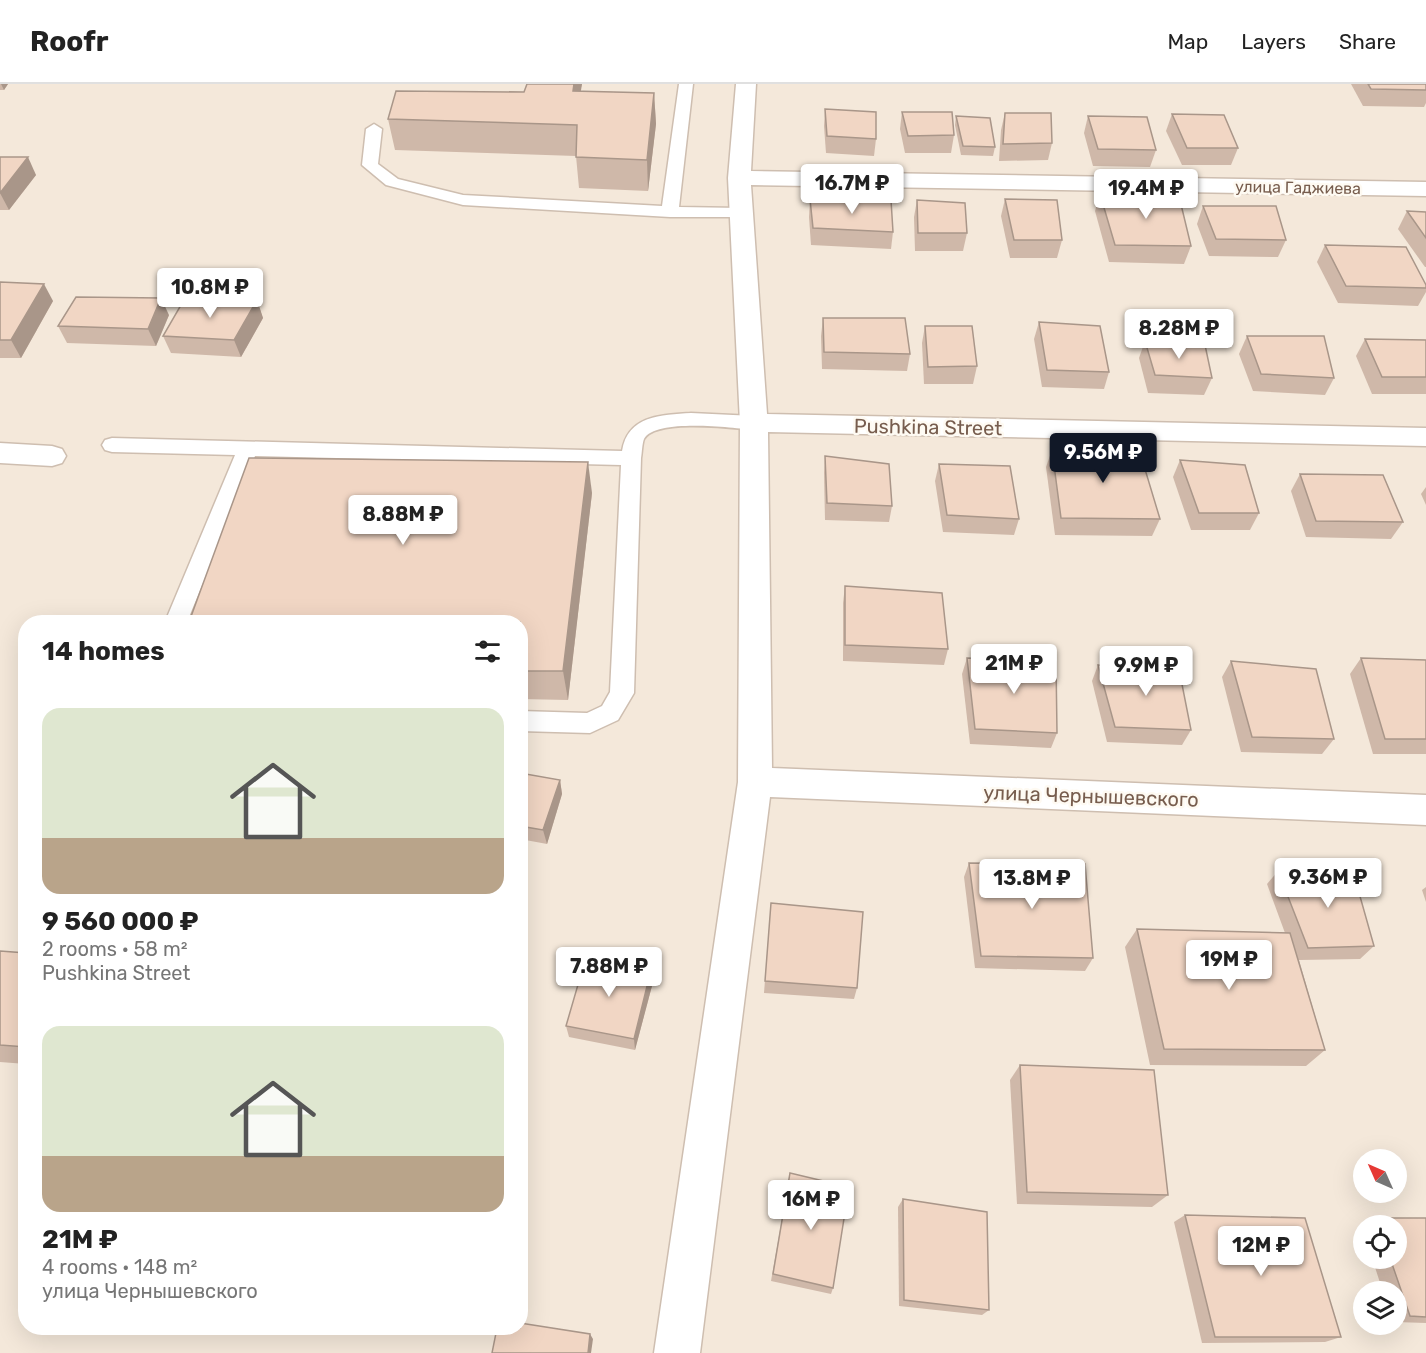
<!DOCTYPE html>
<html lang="en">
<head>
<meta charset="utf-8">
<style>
  body { margin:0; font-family:Rubik,sans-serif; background:#f6f6f6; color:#222; height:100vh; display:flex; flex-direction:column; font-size:22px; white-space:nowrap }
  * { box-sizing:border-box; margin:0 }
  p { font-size:20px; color:#767676 }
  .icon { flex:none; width:33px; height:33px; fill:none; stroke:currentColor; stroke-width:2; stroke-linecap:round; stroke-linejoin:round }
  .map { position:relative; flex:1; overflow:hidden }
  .details { position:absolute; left:18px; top:531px; width:510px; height:720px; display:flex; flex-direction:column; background:#fff; border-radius:24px; box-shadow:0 6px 24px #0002 }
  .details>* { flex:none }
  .needle { width:39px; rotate:315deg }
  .controls { position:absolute; left:1353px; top:1065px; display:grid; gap:12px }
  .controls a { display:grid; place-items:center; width:54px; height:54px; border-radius:50%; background:#fff; box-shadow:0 6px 24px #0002; font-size:30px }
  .price { position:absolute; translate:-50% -51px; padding:0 14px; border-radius:6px; background:#fff; color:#222; font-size:20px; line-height:39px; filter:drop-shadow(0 2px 3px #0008) }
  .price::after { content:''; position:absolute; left:50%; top:36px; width:18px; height:14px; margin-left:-9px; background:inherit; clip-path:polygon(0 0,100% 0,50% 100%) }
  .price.on { background:#111827; color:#fff }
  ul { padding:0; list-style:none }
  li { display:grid; align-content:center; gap:12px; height:318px; padding:0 24px }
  li span { display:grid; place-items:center; height:186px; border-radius:18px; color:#555 }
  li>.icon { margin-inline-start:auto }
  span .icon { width:108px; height:108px; fill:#fffc; stroke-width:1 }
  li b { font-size:26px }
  h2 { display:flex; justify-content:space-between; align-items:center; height:72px; padding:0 24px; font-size:26px }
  header { display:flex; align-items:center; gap:36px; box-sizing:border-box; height:84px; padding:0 30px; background:#fff; border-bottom:2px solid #e0e0e0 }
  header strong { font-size:28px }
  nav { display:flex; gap:33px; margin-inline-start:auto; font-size:21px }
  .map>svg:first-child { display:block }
</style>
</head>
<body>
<header>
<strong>Roofr</strong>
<nav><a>Map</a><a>Layers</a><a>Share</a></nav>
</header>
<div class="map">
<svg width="1426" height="1269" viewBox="0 0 1426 1269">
  <rect width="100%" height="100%" fill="#fcf6eb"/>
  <!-- residential -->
  <path fill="#f4e8da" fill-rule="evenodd" d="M0,0H1426V1269H0ZM26,538H520V1244H26ZM1364,1076H1396V1108H1364ZM1364,1142H1396V1174H1364ZM1364,1208H1396V1240H1364Z"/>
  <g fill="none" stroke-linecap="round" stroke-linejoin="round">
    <!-- lane casing -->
    <g stroke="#cebeb0" stroke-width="3">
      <g id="lane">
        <polygon points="679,0 693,0 679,123 740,124 748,129 746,133 670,133 463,121 386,101 362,81 366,45 374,40 382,45 378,80 398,95 463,111 662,122"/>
        <path d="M691,329L754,332L761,334L764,339L761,344L754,346C733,344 656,334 644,355C642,360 642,369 641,374L634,609L618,636L590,649L520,647V627L587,629L602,622L610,608L621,381L255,372L187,538H165L235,371L112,368L105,366L102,361L105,356L112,354L622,367C628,331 661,331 691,329Z"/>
      </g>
    </g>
    <!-- street casing -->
    <g stroke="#cebeb0" stroke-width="3">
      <g id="street">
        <polygon points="736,0 756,0 751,87 1426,98 1426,112 751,101 767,330 1426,344 1426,362 768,348 772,684 1426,711 1426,741 770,713 700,1269 654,1269 738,698 740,339 728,94"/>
        <polygon points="0,359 52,362 62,365 66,372 62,379 52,382 0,379"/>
      </g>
    </g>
    <!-- lane -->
    <use href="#lane" fill="#fff" fill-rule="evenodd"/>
    <!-- street -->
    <use href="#street" fill="#fff" fill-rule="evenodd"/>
  </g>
  <!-- wall -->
  <g fill="#cfb8a9">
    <polygon points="0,0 8,0 4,6 0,6"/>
    <polygon points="527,0 582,0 580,7 654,9 656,40 648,107 579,104 576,72 395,66 388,35 524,8"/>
    <polygon points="1351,0 1426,0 1426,19 1424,23 1363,22"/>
    <polygon points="825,25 876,55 874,72 826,69 824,42"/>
    <polygon points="902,28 954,51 951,69 905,69 900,45"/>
    <polygon points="1005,29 1052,59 1048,76 999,77 1001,46"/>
    <polygon points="1172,30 1238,64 1231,81 1182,81 1166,47"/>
    <polygon points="956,32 995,63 993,72 961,71 955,41"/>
    <polygon points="1088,32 1156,66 1150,83 1093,82 1084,49"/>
    <polygon points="0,73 36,91 9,126 0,126"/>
    <polygon points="1100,110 1191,162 1184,180 1109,178 1095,127"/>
    <polygon points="810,115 893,148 891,165 811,161 809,133"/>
    <polygon points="1005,115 1062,156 1057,174 1010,174 1001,132"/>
    <polygon points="917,116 967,149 963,167 915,167 914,133"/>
    <polygon points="1203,122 1286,156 1278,173 1209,172 1197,140"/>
    <polygon points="1407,127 1426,128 1426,183 1425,183 1398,145"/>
    <polygon points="1325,161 1426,201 1426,208 1418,222 1338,219 1317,178"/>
    <polygon points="0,198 53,217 21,274 0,274"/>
    <polygon points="257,216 263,234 241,273 171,269 163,252"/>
    <polygon points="169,231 156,262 67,259 58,242"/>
    <polygon points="823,234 910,270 907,287 822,285 821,252"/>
    <polygon points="1039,238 1109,288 1104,305 1042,303 1034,255"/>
    <polygon points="925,242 977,282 973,300 924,300 922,259"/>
    <polygon points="1247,252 1334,294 1325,311 1253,307 1239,270"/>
    <polygon points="1365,255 1426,256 1426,310 1372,310 1356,272"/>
    <polygon points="1145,257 1212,294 1204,311 1148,309 1139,274"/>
    <polygon points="1052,366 1160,435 1152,452 1055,451 1046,383"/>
    <polygon points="825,372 892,422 889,438 825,436 824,389"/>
    <polygon points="1180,376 1259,429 1250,446 1191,446 1173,393"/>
    <polygon points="939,380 1019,435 1014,451 943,448 935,397"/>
    <polygon points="1300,390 1403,438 1391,455 1306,453 1291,407"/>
    <polygon points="1426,403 1426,421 1421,410"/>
    <polygon points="592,409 568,616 520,615 520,538"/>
    <polygon points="845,502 948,565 944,581 843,577 843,519"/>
    <polygon points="967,574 1057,649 1051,664 970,660 962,590"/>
    <polygon points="1361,574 1426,576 1426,670 1373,670 1350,590"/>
    <polygon points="1231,577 1334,655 1322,670 1241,668 1222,593"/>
    <polygon points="1098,581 1191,646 1182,661 1107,658 1092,597"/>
    <polygon points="520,689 560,696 562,710 547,760 520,755"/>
    <polygon points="969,779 1093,874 1085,887 975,884 964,793"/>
    <polygon points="1278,787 1374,862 1360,875 1299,876 1325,966 1306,982 1150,981 1125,863 1137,845 1285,849 1267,800"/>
    <polygon points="1426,803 1426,818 1422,806"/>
    <polygon points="771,819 857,904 854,915 764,909"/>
    <polygon points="0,867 26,869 26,980 0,978"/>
    <polygon points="653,898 635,966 569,953 566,942"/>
    <polygon points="1020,981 1168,1111 1152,1123 1017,1120 1010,996"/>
    <polygon points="790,1089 833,1204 831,1210 771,1197"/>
    <polygon points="903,1115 989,1226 982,1231 899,1222 898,1123"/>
    <polygon points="1185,1131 1341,1253 1325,1258 1202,1259 1174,1138"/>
    <polygon points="1376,1134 1426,1134 1426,1239 1396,1238 1396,1208 1383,1208 1372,1174 1396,1174 1396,1142 1364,1142 1364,1150 1361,1142"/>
  </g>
  <!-- shaded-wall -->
  <g fill="#a99689">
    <polygon points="1,0 8,0 4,6"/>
    <polygon points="574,0 582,0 576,38 573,7"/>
    <polygon points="654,9 656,40 648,107 647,76"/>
    <polygon points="28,73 36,91 9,126 0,109"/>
    <polygon points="44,200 53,217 21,274 11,256"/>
    <polygon points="161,214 169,231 156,262 148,245"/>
    <polygon points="257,216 263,234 241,273 234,256"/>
    <polygon points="588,378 592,409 568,616 563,587"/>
    <polygon points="560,696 562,710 547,760 543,746"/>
    <polygon points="651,886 653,898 635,966 634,955"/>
    <polygon points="590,1250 593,1255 591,1269 588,1269"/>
  </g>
  <!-- building -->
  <g fill="#f1d6c4" stroke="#a99689" stroke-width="1.5">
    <polygon points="527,0 574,0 573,7 654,9 647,76 576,73 577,41 388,35 396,7 524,8"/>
    <polygon points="1368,0 1426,0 1426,6 1371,5"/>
    <polygon points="825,25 876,28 876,55 827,52"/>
    <polygon points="902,28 952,28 954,51 908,52"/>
    <polygon points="1005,29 1051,29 1052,59 1003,60"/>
    <polygon points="1172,30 1224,31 1238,64 1187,64"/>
    <polygon points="956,32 990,34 995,63 963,62"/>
    <polygon points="1088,32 1147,33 1156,66 1098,65"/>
    <polygon points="0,73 28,73 0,109"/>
    <polygon points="1100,110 1179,112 1191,162 1115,161"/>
    <polygon points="810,115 891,116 893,148 813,144"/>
    <polygon points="1005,115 1057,116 1062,156 1014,156"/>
    <polygon points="917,116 965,119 967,149 918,149"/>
    <polygon points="1203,122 1276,122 1286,156 1216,155"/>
    <polygon points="1407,127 1426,128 1426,154"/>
    <polygon points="1325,161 1406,163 1426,201 1426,204 1346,202"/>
    <polygon points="0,198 44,200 11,256 0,256"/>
    <polygon points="76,213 161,214 148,245 58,242"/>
    <polygon points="185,214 257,216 234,256 163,252"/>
    <polygon points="823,234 905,234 910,270 824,268"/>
    <polygon points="1039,238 1100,242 1109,288 1047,286"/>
    <polygon points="925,242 972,242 977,282 928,283"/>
    <polygon points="1247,252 1324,252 1334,294 1261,290"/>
    <polygon points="1365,255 1426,256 1426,293 1382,293"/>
    <polygon points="1145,257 1205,261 1212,294 1155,291"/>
    <polygon points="1138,362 1160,435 1061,434 1052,366"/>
    <polygon points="825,372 889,380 892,422 827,419"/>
    <polygon points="249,374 588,378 563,587 520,587 520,538 189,538"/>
    <polygon points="1180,376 1245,381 1259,429 1199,429"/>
    <polygon points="939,380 1010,382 1019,435 947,431"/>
    <polygon points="1300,390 1383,391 1403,438 1316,437"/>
    <polygon points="845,502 942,509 948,565 845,561"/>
    <polygon points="967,574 1056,578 1057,649 975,645"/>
    <polygon points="1361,574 1426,576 1426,655 1385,655"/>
    <polygon points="1231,577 1316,585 1334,655 1252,653"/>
    <polygon points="1098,581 1179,585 1191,646 1115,643"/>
    <polygon points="520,689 560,696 543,746 520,742"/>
    <polygon points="969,779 1085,780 1093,874 981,872"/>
    <polygon points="1278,787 1354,791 1374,862 1308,864"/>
    <polygon points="771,819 863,828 857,904 765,897"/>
    <polygon points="1137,845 1290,849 1325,966 1164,965"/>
    <polygon points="0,867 26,869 26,963 0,961"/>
    <polygon points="586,873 651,886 634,955 566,942"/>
    <polygon points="1020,981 1154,986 1168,1111 1027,1108"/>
    <polygon points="790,1089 849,1103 833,1204 773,1190"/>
    <polygon points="903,1115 987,1128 989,1226 904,1216"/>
    <polygon points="1185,1131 1305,1134 1341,1253 1215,1253"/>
    <polygon points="1376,1134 1426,1134 1426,1233 1410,1232 1390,1174 1396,1174 1396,1142 1379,1142"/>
    <polygon points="520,1239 590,1250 588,1269 492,1269 497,1244 520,1244"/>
  </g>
  <g text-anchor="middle" stroke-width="5" stroke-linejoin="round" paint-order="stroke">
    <!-- far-street labels -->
    <g font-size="16" fill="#775d4e" stroke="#fefaf2">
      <text transform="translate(1298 103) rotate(1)" y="6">улица Гаджиева</text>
    </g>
    <!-- street labels -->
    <g font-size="20" fill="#775d4e" stroke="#fefaf2">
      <text transform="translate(928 343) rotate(1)" y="7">Pushkina Street</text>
      <text transform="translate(1091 712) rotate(2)" y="7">улица Чернышевского</text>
    </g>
  </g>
</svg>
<div class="controls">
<a><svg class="needle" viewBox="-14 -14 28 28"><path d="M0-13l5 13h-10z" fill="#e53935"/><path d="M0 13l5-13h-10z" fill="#767676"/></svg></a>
<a><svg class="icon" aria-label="locate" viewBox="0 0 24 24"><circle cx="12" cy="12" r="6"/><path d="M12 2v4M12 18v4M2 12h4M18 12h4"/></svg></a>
<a><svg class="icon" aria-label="layers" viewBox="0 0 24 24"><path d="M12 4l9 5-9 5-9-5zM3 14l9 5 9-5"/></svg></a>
</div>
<b class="price" style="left:852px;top:131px">16.7M ₽</b>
<b class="price" style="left:1146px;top:136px">19.4M ₽</b>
<b class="price" style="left:210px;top:235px">10.8M ₽</b>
<b class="price" style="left:1179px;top:276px">8.28M ₽</b>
<b class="price on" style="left:1103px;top:400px">9.56M ₽</b>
<b class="price" style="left:403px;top:462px">8.88M ₽</b>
<b class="price" style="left:1014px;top:611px">21M ₽</b>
<b class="price" style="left:1146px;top:613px">9.9M ₽</b>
<b class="price" style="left:1328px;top:825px">9.36M ₽</b>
<b class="price" style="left:1032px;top:826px">13.8M ₽</b>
<b class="price" style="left:1229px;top:907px">19M ₽</b>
<b class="price" style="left:609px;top:914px">7.88M ₽</b>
<b class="price" style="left:811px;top:1147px">16M ₽</b>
<b class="price" style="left:1261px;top:1193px">12M ₽</b>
<section class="details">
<h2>14 homes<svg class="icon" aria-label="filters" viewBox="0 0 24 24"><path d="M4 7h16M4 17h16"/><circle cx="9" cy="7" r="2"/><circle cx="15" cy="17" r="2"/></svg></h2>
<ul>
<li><span style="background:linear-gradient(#dfe7d0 70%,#b9a48a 0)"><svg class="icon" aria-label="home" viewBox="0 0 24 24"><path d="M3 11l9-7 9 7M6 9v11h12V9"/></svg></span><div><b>9 560 000 ₽</b><p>2 rooms · 58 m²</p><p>Pushkina Street</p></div></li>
<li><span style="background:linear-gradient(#dfe7d0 70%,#b9a48a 0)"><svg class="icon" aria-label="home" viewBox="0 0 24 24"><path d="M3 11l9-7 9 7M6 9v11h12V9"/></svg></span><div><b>21M ₽</b><p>4 rooms · 148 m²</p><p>улица Чернышевского</p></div></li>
</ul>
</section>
</div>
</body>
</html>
